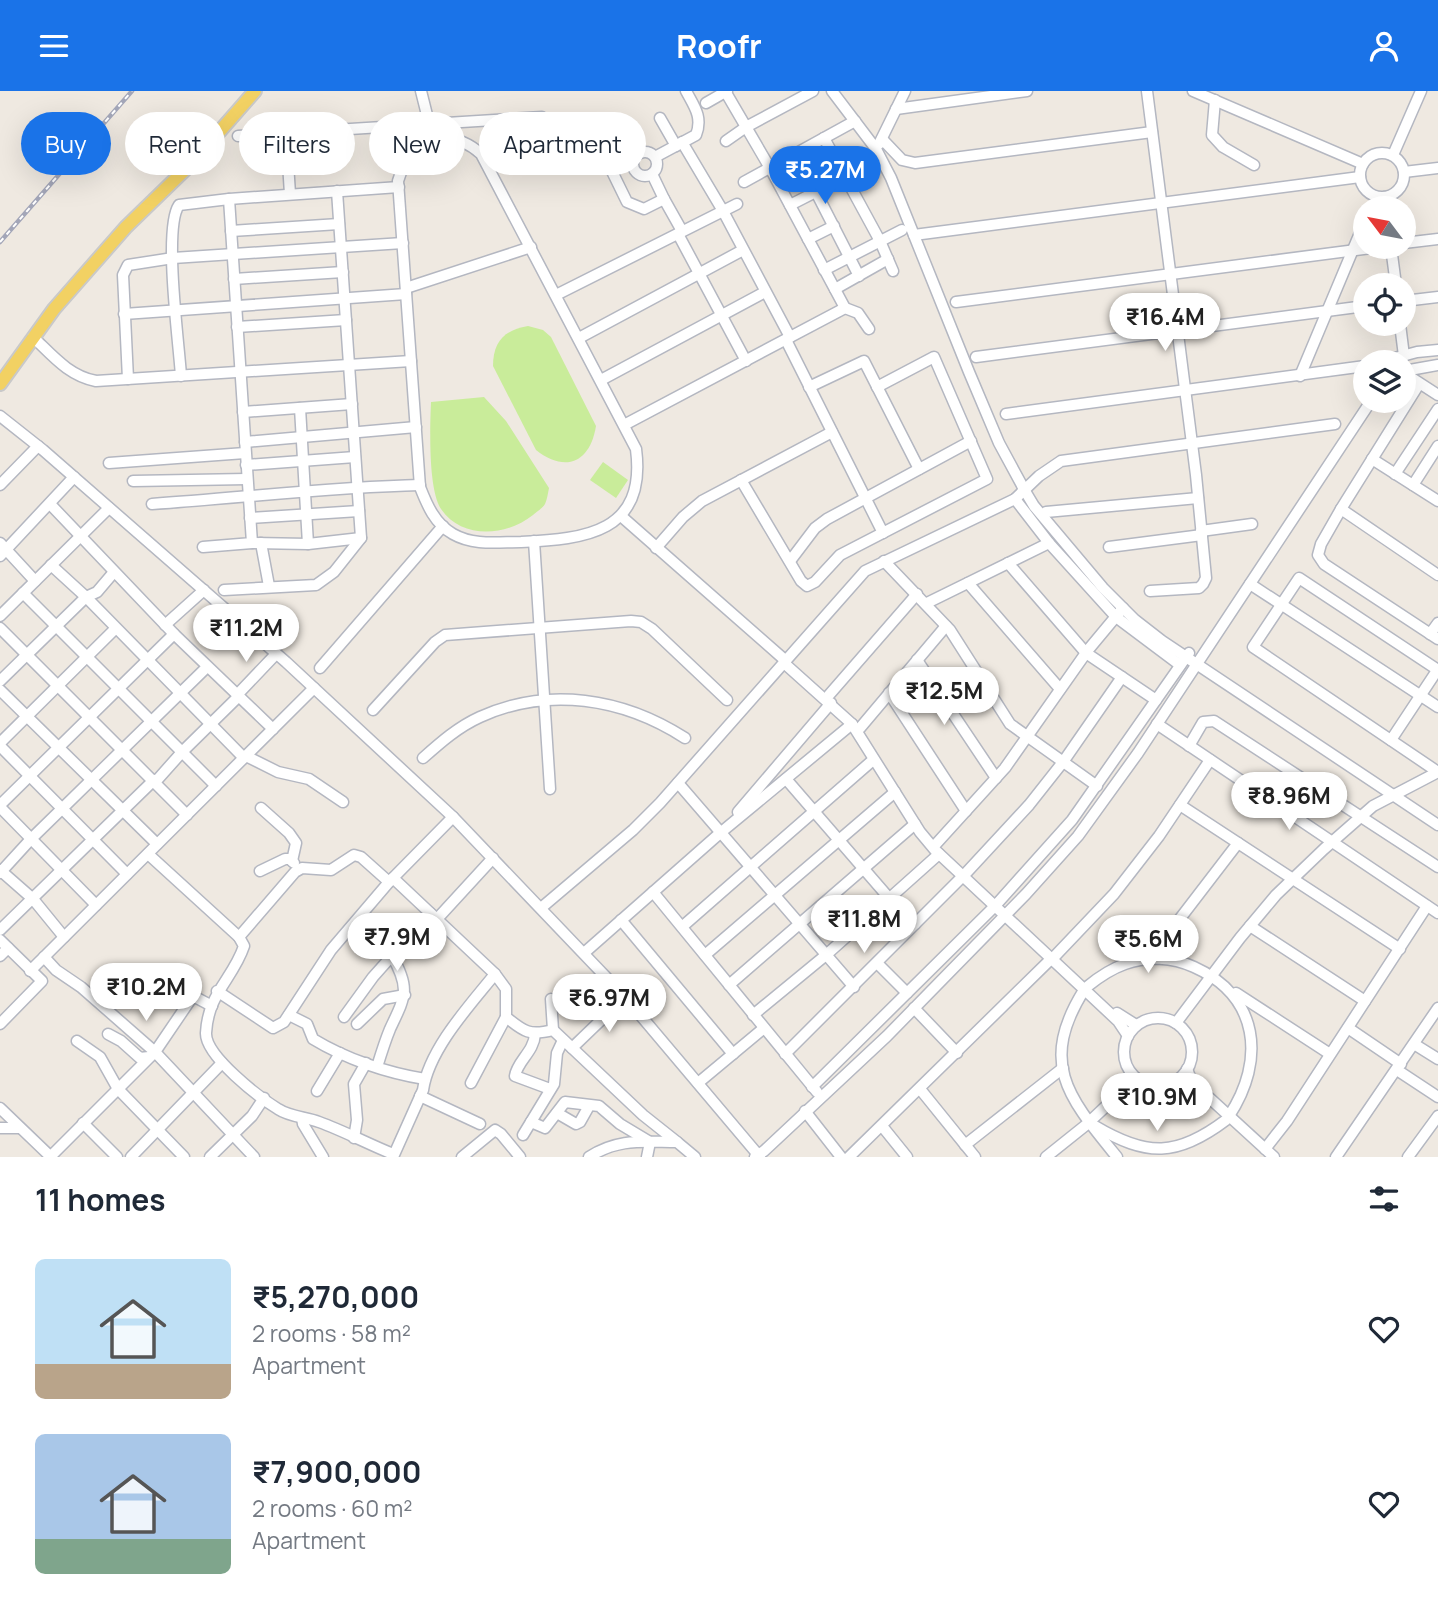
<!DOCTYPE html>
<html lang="en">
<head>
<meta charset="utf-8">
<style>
  body { margin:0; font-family:Manrope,sans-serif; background:#f6f6f7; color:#1f2937; height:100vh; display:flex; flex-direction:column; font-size:26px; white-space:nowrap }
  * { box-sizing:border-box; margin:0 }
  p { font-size:23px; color:#747a83 }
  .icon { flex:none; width:38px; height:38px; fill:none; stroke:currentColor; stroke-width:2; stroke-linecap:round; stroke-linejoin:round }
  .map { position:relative; height:1066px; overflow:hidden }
  .details { display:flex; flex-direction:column; background:#fff; flex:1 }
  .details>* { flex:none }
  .hud { position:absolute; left:21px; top:21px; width:700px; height:63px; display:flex; gap:14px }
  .needle { width:46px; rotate:302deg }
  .fabs { position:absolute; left:1353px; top:105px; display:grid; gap:14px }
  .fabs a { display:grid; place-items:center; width:63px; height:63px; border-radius:50%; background:#fff; box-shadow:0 7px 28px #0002; font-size:35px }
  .price { position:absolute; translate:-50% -60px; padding:0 16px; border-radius:24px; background:#fff; color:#222; font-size:23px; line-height:46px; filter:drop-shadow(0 2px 4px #0008) }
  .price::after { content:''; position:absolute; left:50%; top:42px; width:21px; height:16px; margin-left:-10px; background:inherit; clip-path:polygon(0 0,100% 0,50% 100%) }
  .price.current { background:#1a73e8; color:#fff }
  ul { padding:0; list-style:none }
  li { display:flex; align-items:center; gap:21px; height:175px; padding:0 35px }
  li span { display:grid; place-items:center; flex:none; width:196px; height:140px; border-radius:10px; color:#555 }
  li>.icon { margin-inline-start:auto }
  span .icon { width:84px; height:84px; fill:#fffc; stroke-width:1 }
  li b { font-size:30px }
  h2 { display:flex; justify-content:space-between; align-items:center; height:84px; padding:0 35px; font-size:30px }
  .tag { padding:0 24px; border-radius:32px; background:#fff; box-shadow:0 7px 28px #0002; font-size:24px; line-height:63px }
  .tag.current { background:#1a73e8; color:#fff }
  header { display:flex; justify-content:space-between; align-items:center; height:91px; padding:0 35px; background:#1a73e8; color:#fff; font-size:32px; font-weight:700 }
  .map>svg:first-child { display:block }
</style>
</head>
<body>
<header><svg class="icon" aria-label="menu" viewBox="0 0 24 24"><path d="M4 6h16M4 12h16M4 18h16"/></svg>Roofr<svg class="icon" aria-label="person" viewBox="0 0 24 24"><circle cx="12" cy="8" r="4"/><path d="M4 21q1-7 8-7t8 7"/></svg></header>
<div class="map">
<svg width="1438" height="1066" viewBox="0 0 1438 1066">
  <rect width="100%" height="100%" fill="#efe9e1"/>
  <!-- pitch -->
  <g fill="#c9ec9a">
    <path d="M528,235L543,239L551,246L596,335C590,372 565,382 536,359L493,275C493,251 504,239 528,235Z"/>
    <path d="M484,306L506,330L549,397C548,402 547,409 545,413C543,417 536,421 533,424C507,445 462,449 441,418C428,398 430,336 431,311Z"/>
    <polygon points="603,371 628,389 616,407 590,389"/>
  </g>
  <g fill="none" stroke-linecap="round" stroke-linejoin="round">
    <!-- minor casing -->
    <g stroke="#b4b7c1" stroke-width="13">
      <g id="minor">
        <polyline points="421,0 433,48"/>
        <polyline points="725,0 770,77 845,217"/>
        <polyline points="832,0 876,58 891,87 969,281 999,352 1025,400 1034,415 1103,497 1135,529 1162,550 1438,734"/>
        <polyline points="1147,0 1196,384 1206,487 1203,493 1199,497 1150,500"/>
        <polyline points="1193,0 1363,73"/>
        <polyline points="1215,9 1212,44 1223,56 1254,74"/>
        <polyline points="706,12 727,0"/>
        <polyline points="896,18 1027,0"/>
        <polyline points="660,27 676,55"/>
        <polyline points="277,43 279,64 288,72 341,69 346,60 344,39"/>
        <polyline points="238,45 542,26"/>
        <path d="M441,46C457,47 469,52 481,63L636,358C647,442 585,448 521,451C498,451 474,455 453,443C435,433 427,414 420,396L398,90C406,64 415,55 441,46Z"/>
        <polyline points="824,47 880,150 893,180"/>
        <polyline points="882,48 902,69 915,72 1152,41"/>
        <polyline points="726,50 746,36 813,0"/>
        <polyline points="682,51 723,120 790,246"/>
        <polyline points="879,53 905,0"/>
        <polyline points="641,60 630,38 623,35 608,50 603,62 627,111 644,118 664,108 652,83"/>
        <circle cx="645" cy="73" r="12"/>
        <polyline points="796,62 859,185"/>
        <circle cx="1382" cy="84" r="22"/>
        <polyline points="1393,64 1421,0"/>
        <path d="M655,66L696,44C703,26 694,15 686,0"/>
        <polyline points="288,72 290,103"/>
        <polyline points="1404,81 1438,77"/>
        <polyline points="744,91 855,30"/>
        <polyline points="1385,106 1387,117"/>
        <polyline points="664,108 682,140"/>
        <polyline points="790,114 845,86"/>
        <polyline points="231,140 339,133"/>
        <polyline points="678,143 746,270"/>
        <polyline points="914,144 1360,86"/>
        <polyline points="808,148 834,135"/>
        <polyline points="1404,152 1438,148"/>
        <polyline points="1391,156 1396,194"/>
        <polyline points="824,179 902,139"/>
        <polyline points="234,188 343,181"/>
        <polyline points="406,197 531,156"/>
        <polyline points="835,198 888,168"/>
        <polyline points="556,204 737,113"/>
        <polyline points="1404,210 1438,206"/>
        <polyline points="956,211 1379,156"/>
        <polyline points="124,223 406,203"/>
        <polyline points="1400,233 1404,265"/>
        <polyline points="237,236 346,229"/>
        <path d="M33,246C53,265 69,285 96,290L411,270"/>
        <polyline points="579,247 743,159"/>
        <polyline points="786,249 883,442"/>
        <polyline points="976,266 1365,215"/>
        <polyline points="1380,271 1417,261 1438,259"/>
        <polyline points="1404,280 1438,274"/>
        <polyline points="1404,282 1438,304"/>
        <path d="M181,285C179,252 163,137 179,114L229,108L399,96"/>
        <polyline points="1300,285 1365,130"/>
        <polyline points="128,288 123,184 128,174 173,167 403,152"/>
        <polyline points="601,289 765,201"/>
        <polyline points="1419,293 1341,418 1321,453 1318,464 1324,473 1438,548"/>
        <polyline points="809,296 864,270 919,378"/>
        <polyline points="243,321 352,313"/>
        <polyline points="1006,323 1365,275"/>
        <polyline points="0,325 43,359 286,571 453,726 625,906 760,1066"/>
        <polyline points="624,334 845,217 858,222 869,238"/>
        <polyline points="245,351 416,336"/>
        <polyline points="1372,368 1438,410"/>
        <polyline points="109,372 245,362"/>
        <polyline points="246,374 355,366"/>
        <polyline points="1395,383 1438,318"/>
        <polyline points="741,389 801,490 807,495 815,491 840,464 987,388 934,266 877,296"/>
        <polyline points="133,390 247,388"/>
        <polyline points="0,394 38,355"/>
        <polyline points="1413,394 1438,355"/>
        <polyline points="1015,408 1049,452 1116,526 1180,574"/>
        <polyline points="50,413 174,543 273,638"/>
        <path d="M152,413C241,407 330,396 420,394"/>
        <polyline points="1341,418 1438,484"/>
        <polyline points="1046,421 1198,407"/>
        <polyline points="621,425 786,570"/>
        <polyline points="250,427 359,420"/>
        <polyline points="1201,440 1252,433"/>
        <polyline points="534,450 550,698"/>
        <polyline points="0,452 35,490"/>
        <polyline points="252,452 308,453 300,317"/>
        <polyline points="261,452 269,495"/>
        <polyline points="308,453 361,447"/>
        <polyline points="203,456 252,452 229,108"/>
        <polyline points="1109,456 1202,444"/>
        <polyline points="656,457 683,426 702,410 832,341"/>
        <polyline points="0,465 74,386"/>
        <polyline points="790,470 815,437 827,428 971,350"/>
        <polyline points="884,470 950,539 1010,633 1097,695"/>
        <polyline points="1008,472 1086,562 1156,609"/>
        <polyline points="51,474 86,506 244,667"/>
        <polyline points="968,492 1060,598"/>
        <polyline points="1250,493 1438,616"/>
        <polyline points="224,499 316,494 334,481 361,447 337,100"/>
        <polyline points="23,502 216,695"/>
        <polyline points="927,512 1049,452"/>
        <polyline points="0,525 109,417"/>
        <polyline points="165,534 204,499"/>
        <polyline points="0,537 187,724"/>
        <polyline points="1430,543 1438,532"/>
        <polyline points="917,569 996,687"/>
        <polyline points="784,572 852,633 920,741 935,759 1118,930 1128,945"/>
        <polyline points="320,577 443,435"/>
        <polyline points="1438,579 1299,487 1253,556 1438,681"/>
        <polyline points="0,590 86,506 97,501 114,481"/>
        <polyline points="0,599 157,753"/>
        <polyline points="889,602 966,720"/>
        <polyline points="237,604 276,563"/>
        <polyline points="829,604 917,503"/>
        <polyline points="373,619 435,551 445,544 631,530 641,531 652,538 727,609"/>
        <polyline points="1157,633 1438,822"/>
        <polyline points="860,637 946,535"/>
        <polyline points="1391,649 1438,578"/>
        <polyline points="0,652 115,538"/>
        <polyline points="0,655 127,783"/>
        <polyline points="1189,655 1203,631 1214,630 1438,776"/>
        <polyline points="246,665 278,681 309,688 343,711"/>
        <path d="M423,667C441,651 458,636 480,626C548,595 623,607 685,647"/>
        <polyline points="786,688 889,807 915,833"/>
        <polyline points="678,692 854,896"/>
        <polyline points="0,714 174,543"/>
        <polyline points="1180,714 1400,858"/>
        <polyline points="0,716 96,814"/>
        <polyline points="261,717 289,742 296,752 292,770"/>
        <polyline points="738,721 831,612"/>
        <polyline points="936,753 1005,677 1088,559 1123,517"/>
        <polyline points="148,763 239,846"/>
        <polyline points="0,779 33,808 64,846"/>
        <polyline points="260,780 285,768 290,768 294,772"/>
        <polyline points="967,781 1029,714 1063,671 1122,586"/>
        <polyline points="0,782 31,748 207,576"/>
        <path d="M393,787L495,883L506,898V926C524,941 530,945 553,939L643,1024L677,1051"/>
        <polyline points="653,801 817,1001"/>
        <polyline points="541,817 633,739 660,712 865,480 1015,408 1039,385 1061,370 1335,333"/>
        <polyline points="437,828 493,767"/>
        <polyline points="621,829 733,963"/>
        <polyline points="683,835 873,669"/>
        <polyline points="1250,835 1365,910"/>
        <polyline points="0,839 153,690 158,688 182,661 239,605"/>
        <polyline points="0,849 42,890 0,933"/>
        <polyline points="584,862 719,743 852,633"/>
        <polyline points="705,864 895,701"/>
        <polyline points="0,865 8,857"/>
        <polyline points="1055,865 1114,803 1159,745 1210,669"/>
        <polyline points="44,866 56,879 81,896 155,961 193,905 164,886"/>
        <polyline points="1149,868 1238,752"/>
        <polyline points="877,872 907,902"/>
        <polyline points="30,880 314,597"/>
        <polyline points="729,894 915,733"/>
        <path d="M1088,895C1099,886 1111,878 1125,873C1147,865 1172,866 1194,876C1259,905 1266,969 1229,1025"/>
        <path d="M1084,899C1038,973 1069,1007 1117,1066"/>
        <polyline points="217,900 273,937 284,931 331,859 389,791"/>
        <polyline points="1236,902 1330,963"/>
        <polyline points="193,905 212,915"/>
        <polyline points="551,908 553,939"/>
        <polyline points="914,917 957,962"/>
        <polyline points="1117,922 1136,934"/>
        <path d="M289,924L307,933L313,948C346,968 387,982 425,988"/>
        <polyline points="753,924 826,864 939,763"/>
        <polyline points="344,926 373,886 430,822"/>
        <circle cx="1158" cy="961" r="34"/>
        <polyline points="1176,932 1240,847 1276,804 1324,758 1373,715 1438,681"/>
        <polyline points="357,933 383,908 405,904"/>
        <polyline points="1348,937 1401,973"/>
        <polyline points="108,943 121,950 140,967 149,966"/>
        <path d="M535,943C534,961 517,970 515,985L550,998"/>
        <polyline points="77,950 100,966 118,998 184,1066"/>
        <polyline points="1414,953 1438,968"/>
        <polyline points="572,957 625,906"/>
        <polyline points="785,963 963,785"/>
        <path d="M377,976C381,963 385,950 390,938C405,906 411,898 392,865"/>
        <polyline points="1187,978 1192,991 1274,1066"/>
        <polyline points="1397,979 1438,1006"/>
        <polyline points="471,992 506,926"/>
        <polyline points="698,992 764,937"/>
        <polyline points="812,996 995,815 1072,729 1189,562"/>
        <polyline points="920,998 975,1066"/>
        <polyline points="317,1000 340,962"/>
        <polyline points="420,1005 480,1033"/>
        <polyline points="0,1017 51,1066"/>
        <polyline points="805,1020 841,1066"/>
        <polyline points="557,1022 576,1033 580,1031 589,1015"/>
        <polyline points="302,1027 303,1033 323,1066"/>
        <polyline points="531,1031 545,1037 565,1011 599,1015 620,1033 650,1051 647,1066"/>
        <polyline points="83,1032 117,1066"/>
        <polyline points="882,1035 907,1066"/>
        <path d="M1095,1035C1147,1066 1177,1066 1226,1029"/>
        <polyline points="0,1037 19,1037"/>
        <polyline points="523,1044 554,993 557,962 563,949"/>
        <polyline points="354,1047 357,1029 354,993 366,972"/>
        <polyline points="965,1054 1063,977"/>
        <polyline points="1265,1058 1287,1030 1427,815"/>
        <path d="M393,1063C368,1053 344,1040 319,1031C306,1026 290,1026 278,1018C260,1007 205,965 206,942C208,902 233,888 244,855L239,846L295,781L302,777L331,779L354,764L361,766L389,791L453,726"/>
        <polyline points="50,1066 155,961 254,1066"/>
        <polyline points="131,1066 222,972"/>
        <polyline points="210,1066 252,1025 264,1007"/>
        <path d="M393,1066L423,999C429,958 470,914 495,883"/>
        <polyline points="462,1066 495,1039 501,1043 520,1066"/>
        <path d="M589,1066C618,1047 643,1051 677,1051L695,1066"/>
        <polyline points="755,1066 764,1060 887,945 1026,803 1078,745 1138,662 1371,310"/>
        <polyline points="849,1066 1051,868"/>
        <polyline points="1046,1066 1086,1034 1136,987"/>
        <polyline points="1336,1066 1438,917"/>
        <polyline points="1408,1066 1438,1025"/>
      </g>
    </g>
    <!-- major casing -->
    <g stroke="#c9c9c9" stroke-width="16">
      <polyline id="major" points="0,293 54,218 126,136 192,72 255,0"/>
    </g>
    <!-- minor -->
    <use href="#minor" stroke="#fff" stroke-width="10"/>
    <!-- major -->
    <use href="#major" stroke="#f2d163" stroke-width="12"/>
    <!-- rail casing -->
    <g stroke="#a3a6b8" stroke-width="4.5">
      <polyline id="rail" points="0,151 132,0"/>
    </g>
    <!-- rail -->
    <use href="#rail" stroke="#fff" stroke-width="2" stroke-dasharray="5" stroke-linecap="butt"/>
  </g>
</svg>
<div class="fabs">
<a><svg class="needle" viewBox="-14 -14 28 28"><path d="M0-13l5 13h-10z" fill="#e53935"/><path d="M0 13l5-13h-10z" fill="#747a83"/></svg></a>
<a><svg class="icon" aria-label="locate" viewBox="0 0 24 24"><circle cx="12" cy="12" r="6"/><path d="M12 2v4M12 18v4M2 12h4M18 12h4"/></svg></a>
<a><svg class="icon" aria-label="layers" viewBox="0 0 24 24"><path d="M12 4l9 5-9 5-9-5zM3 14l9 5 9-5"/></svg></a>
</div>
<b class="price current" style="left:825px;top:115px">₹5.27M</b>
<b class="price" style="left:1165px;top:262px">₹16.4M</b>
<b class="price" style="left:246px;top:573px">₹11.2M</b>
<b class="price" style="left:944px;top:636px">₹12.5M</b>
<b class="price" style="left:1289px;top:741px">₹8.96M</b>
<b class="price" style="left:864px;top:864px">₹11.8M</b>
<b class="price" style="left:397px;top:882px">₹7.9M</b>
<b class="price" style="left:1148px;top:884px">₹5.6M</b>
<b class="price" style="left:146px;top:932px">₹10.2M</b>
<b class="price" style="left:609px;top:943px">₹6.97M</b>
<b class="price" style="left:1157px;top:1042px">₹10.9M</b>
<div class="hud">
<a class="tag current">Buy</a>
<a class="tag">Rent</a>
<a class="tag">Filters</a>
<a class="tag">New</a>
<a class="tag">Apartment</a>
</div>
</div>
<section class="details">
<h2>11 homes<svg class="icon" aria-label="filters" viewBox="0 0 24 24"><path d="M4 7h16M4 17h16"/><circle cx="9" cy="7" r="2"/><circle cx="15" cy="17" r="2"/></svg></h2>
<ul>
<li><span style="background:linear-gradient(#bfe0f5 75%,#b9a48a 0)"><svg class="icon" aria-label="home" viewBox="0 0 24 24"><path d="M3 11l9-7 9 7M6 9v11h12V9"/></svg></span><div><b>₹5,270,000</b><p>2 rooms · 58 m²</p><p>Apartment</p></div><svg class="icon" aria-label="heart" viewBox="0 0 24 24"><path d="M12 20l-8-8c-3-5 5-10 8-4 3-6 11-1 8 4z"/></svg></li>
<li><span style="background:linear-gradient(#a9c7e8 75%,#7fa58c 0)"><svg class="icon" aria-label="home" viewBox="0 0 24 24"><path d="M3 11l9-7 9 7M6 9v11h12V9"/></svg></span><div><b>₹7,900,000</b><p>2 rooms · 60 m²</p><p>Apartment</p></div><svg class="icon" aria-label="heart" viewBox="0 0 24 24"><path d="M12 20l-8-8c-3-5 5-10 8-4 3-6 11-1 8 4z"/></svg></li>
</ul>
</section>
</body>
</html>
